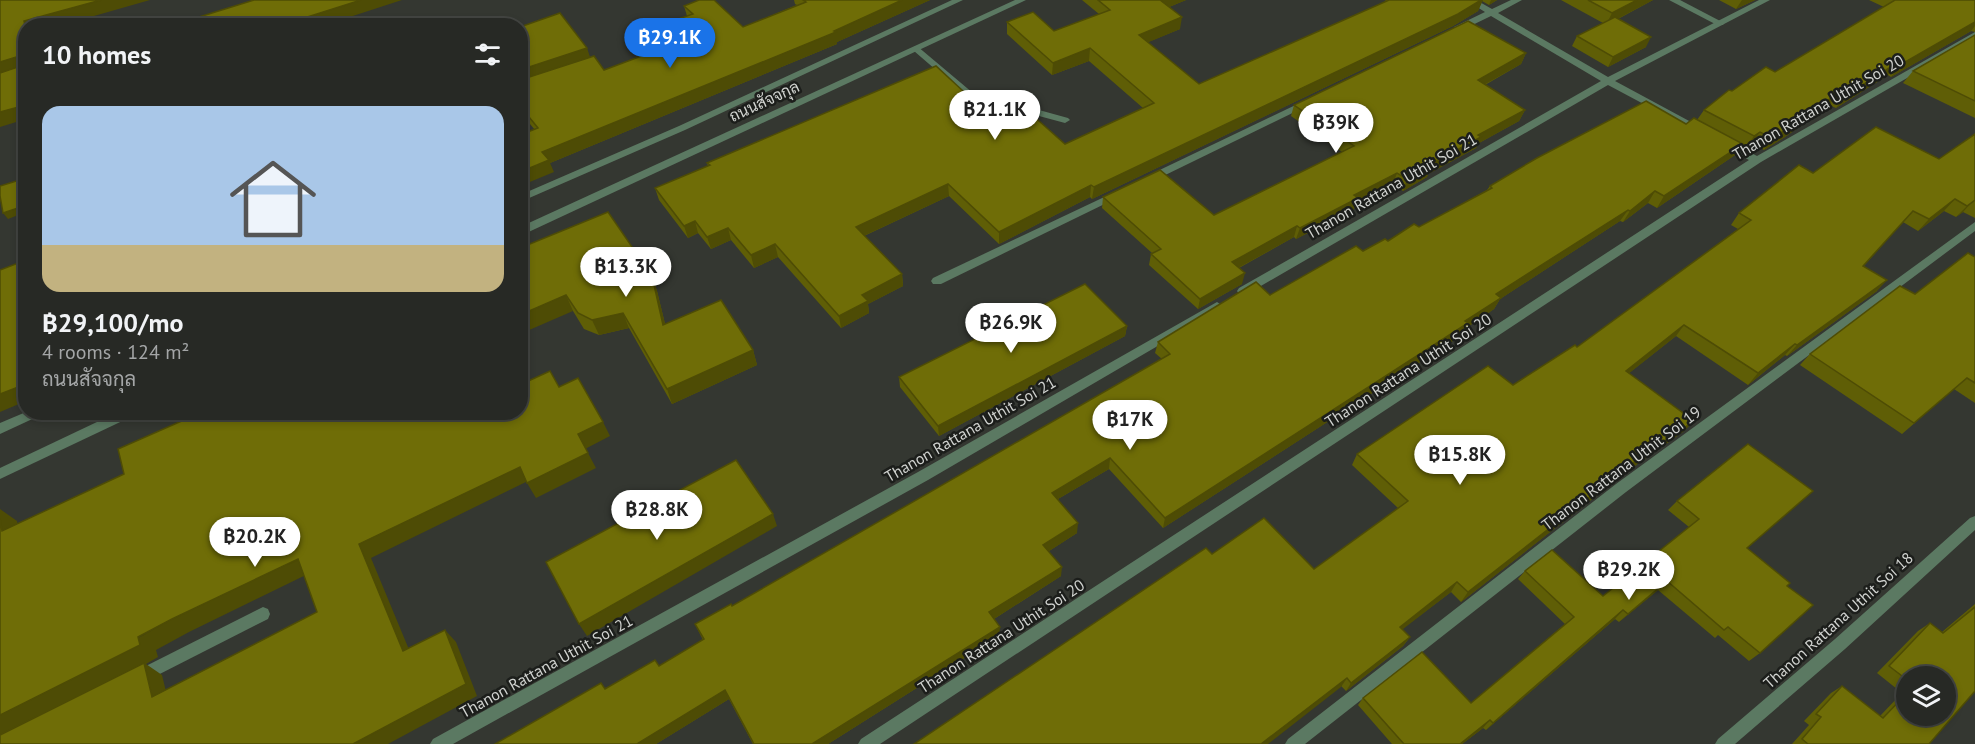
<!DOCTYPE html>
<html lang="en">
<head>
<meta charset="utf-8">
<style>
  body { margin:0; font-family:"PT Sans",Sarabun,sans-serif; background:#333532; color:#f1f3f6; height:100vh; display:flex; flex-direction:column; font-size:22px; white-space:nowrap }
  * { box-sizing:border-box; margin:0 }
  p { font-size:20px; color:#a4a6a7 }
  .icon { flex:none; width:33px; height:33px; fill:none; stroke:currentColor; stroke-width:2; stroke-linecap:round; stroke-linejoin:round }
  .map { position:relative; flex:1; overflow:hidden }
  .side { position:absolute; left:18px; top:18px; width:510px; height:402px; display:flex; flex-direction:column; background:#272925; border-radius:24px; box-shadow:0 3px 9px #0003,0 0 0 2px #434542 }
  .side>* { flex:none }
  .buttons { position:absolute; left:1896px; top:666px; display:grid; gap:12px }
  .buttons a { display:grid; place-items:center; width:60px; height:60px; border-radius:50%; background:#272925; box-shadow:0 3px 9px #0003,0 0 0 2px #434542; font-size:30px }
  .price { position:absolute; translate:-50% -51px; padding:0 14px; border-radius:21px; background:#fff; color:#222; font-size:20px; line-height:39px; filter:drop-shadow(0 2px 3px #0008) }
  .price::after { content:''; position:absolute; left:50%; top:36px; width:18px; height:14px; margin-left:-9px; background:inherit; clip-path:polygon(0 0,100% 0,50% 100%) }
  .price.current { background:#1a73e8; color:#fff }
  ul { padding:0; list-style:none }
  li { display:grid; align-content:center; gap:12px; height:318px; padding:0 24px }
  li+li { border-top:2px solid #434542 }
  li span { display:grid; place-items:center; height:186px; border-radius:18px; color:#555 }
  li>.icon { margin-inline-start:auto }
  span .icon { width:108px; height:108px; fill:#fffc; stroke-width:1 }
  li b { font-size:26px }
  h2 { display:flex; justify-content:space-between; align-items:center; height:72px; padding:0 24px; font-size:26px }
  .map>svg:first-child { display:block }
</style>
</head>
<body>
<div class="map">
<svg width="1975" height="744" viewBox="0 0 1975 744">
  <rect width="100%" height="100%" fill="#343731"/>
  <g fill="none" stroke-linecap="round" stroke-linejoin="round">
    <!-- service -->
    <g fill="#5b7962" fill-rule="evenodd">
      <polygon points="1669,0 1680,0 1724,23 1723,25 1717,25"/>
      <polygon points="917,46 986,104 1007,109 1039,110 1068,118 1070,120 1065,123 1039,116 1007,115 980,108 914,51 914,47"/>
    </g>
    <!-- minor -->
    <g fill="#5b7962" fill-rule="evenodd">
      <polygon points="1466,0 1476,0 1492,9 1511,0 1522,0 1498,13 1608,77 1759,0 1770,0 1615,81 1704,129 1704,133 1698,133 1608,85 1247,294 1239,294 1237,291 1239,288 1601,81 1491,16 1460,31 1454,31 1454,27 1485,12"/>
      <polygon points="1975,32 1975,39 1761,162 880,744 858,744 861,739 1749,160 1721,145 1721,141 1729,141 1757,156"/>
      <polygon points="1306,100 1309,101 1309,105 1153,181 1149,182 1144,179 1145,177"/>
      <polygon points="1117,191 1122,194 1121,196 941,284 933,284 931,281 933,278"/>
      <polygon points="1975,222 1975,231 1626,492 1305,744 1285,744 1288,739 1616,484"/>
      <polygon points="1217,302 1223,306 1221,309 928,480 453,744 430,744 433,739 918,472"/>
      <polygon points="1975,516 1975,530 1845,649 1735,744 1715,744 1718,739 1835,639 1970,518"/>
      <polygon points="263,607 268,609 270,614 268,619 146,681 141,683 136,681 134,676 136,671"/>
    </g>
    <!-- tertiary -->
    <g fill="#5b7962" fill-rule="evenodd">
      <polygon points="952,0 963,0 685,130 520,202 520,195 679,126"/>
      <polygon points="1015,0 1026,0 520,236 520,227"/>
      <polygon points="26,412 43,412 41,415 0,434 0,423"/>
      <polygon points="118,412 137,412 135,415 0,479 0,468"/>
    </g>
  </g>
  <!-- wall -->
  <g fill="#5f5e06" fill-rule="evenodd">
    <polygon points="794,0 930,0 837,42 837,44 550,163 554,172 535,130 520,112 520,27 590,57 604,70 688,38 681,31 678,19 687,16 684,6 743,27 797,5 795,4"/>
    <polygon points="1082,0 1186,0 1169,7 1180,29 1148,42 1199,84 1386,1 1385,0 1497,0 1489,5 1482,1 1478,11 1453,26 1092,199 1090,197 999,244 949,196 864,236 902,274 903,286 868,304 869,313 841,328 778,257 754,268 731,240 711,249 698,233 688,238 659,200 655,188 708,166 707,163 991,117 1065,144 1143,108 1089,61 1052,75 1007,34 1007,22 1054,31 1099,14"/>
    <polygon points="1561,0 1653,0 1618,19 1646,47 1608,67 1572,46 1577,36 1603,23"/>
    <polygon points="1719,0 1755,0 1736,9"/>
    <polygon points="1869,0 1975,0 1975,32 1971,31 1891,77 1888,75 1836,108 1829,105 1785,137 1764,150 1752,143 1746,148 1742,145 1735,155 1657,208 1648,203 1623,222 1620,221 1500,299 1494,309 1466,328 1462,335 1163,528 1109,469 1058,499 1077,533 1049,551 1061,576 994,619 999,636 828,744 753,744 729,699 656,744 495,744 605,688 659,666 703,640 695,624 732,606 1162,359 1155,353 1158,342 1270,295 1363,251 1419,227 1487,190 1490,186 1697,120 1704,110 1732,91 1775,72 1884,7"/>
    <polygon points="1975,35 1975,118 1903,83 1913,71"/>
    <polygon points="1526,53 1521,64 1485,85 1525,110 1519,121 1479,143 1476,148 1428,174 1427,177 1403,191 1393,184 1356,203 1354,209 1296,239 1294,237 1239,268 1242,284 1198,309 1149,265 1151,254 1152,253 1102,208 1103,197 1214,215 1342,152 1291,116 1294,105"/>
    <polygon points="1975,134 1975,218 1963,212 1956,217 1944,211 1918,231 1903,222 1863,267 1877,291 1787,356 1785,355 1748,385 1676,336 1629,373 1684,431 1629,470 1461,602 1451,592 1402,629 1410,637 1403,646 1346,691 1212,554 1314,569 1398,508 1352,465 1357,454 1513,385 1577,347 1738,229 1731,225 1739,213 1813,173 1939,159"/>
    <polygon points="520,248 652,276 657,291 665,324 753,350 757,365 672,404 629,328 599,335 584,329 573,311"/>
    <polygon points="1975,257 1975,403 1954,389 1902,434 1800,365 1810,354 1915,294"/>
    <polygon points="1127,326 1125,336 939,436 900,387 899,377"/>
    <polygon points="1677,501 1747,548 1787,586 1760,653 1749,661 1718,635 1715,638 1658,590 1619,622 1615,619 1486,730 1483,728 1462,744 1392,744 1358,705 1363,698 1471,703 1565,624 1518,579 1525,571 1603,596 1689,527 1668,510"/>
    <path d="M1975,604V691L1929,744H1792L1809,725L1804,721L1831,693L1842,686L1880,716L1902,693L1877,673L1918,631L1930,623L1942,632ZM1906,676L1946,716H1906Z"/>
  </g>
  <!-- shaded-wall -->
  <g fill="#4e4c05">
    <polygon points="101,0 150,0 59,26 26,26 26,29 24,21"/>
    <polygon points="361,0 402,0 322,26 279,26"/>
    <polygon points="902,0 930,0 837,42 837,44 550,163 554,172 520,186 520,172 542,152 834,31"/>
    <polygon points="1160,0 1186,0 1157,12"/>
    <polygon points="1481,0 1483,0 1478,11 1453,26 1092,199 1094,187"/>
    <polygon points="1491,0 1497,0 1489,5"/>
    <polygon points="1637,0 1653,0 1606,25 1612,13"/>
    <polygon points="1742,0 1755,0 1736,9"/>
    <polygon points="1182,17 1180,29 1137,47 1139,35"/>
    <polygon points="1975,22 1975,26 1971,31 1891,77 1900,65"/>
    <polygon points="1651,37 1646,47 1608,67 1613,57"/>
    <polygon points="587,48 591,60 520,84 520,70"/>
    <polygon points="1090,48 1089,61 1052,75 1053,63"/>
    <polygon points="1526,53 1521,64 1473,91 1478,80"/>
    <polygon points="16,57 25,69 0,77 0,62"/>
    <polygon points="1897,63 1888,75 1836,108 1844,97"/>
    <polygon points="1838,93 1829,105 1785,137 1764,150 1772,138"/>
    <polygon points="26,105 26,119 0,127 0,112"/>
    <polygon points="1525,110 1519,121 1479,143 1476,148 1428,174 1427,177 1403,191 1407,179 1429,165 1478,135"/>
    <polygon points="1760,132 1752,143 1746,148 1754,136"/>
    <polygon points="1743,144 1735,155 1657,208 1664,196"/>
    <polygon points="1397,173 1393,184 1356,203 1354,209 1296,239 1300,228 1354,195"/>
    <polygon points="948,184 949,196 857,239 856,227"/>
    <polygon points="1091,185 1090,197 999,244 999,232"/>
    <polygon points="1655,191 1648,203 1623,222 1630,211"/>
    <polygon points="1955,199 1944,211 1918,231 1929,219"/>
    <polygon points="1974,200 1963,212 1956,217 1967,206"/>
    <polygon points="26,206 26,212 8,219 3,213"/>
    <polygon points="1628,210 1620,221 1500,299 1494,309 1466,328 1462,335 1163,528 1165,518 1465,321 1496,294"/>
    <polygon points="695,221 698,233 688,238 684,226"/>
    <polygon points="1297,226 1294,237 1229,273 1232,262"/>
    <polygon points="728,228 731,240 711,249 707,237"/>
    <polygon points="775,244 778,257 754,268 751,255"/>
    <polygon points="1245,273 1242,284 1198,309 1200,299"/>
    <polygon points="902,274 903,286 868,304 869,313 841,328 839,316 862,295"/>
    <polygon points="652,276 657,291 669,340 663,325"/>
    <polygon points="1887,280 1877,291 1787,356 1797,345"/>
    <polygon points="566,295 573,311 520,334 520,315"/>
    <polygon points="623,313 629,328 599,335 592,320"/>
    <polygon points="1684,325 1676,336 1618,382 1626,371"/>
    <polygon points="1127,326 1125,336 939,436 938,426"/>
    <polygon points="1795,344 1785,355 1748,385 1758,373"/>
    <polygon points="753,350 757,365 672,404 667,389"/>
    <polygon points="26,384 26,401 0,412 0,394"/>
    <polygon points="1694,421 1684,431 1629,470 1461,602 1468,592 1638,459"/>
    <polygon points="603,422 610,436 585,449 578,434"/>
    <polygon points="588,453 596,468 536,498 527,483"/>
    <polygon points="1110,458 1109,469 1051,503 1052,493"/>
    <polygon points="520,467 528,481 371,558 415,664 403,651 359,544"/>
    <polygon points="0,509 17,521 21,545 2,531 0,518"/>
    <polygon points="773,514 777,526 587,636 579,624"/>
    <polygon points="1078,523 1077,533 1043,555 1043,545"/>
    <polygon points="298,559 312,572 189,632 156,650 158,657 146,664 162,675 170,708 0,737 0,715 172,619"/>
    <polygon points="1062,567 1061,576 989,622 989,612"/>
    <polygon points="1667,581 1658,590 1619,622 1628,614"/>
    <polygon points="1457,582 1451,592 1394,636 1400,627"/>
    <polygon points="1623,610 1615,619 1486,730 1493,723"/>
    <polygon points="1000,627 999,636 828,744 812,744"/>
    <polygon points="445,630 456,642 477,696 388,744 353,744"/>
    <polygon points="1410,637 1403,646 1346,691 1351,683"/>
    <polygon points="1347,678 1341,687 1268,744 1261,744"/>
    <polygon points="725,690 729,699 656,744 637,744"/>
    <polygon points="1490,720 1483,728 1462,744 1460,744"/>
  </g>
  <!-- building -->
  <g fill="#6f6d07" stroke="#4e4c05" stroke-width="1.5">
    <polygon points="0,0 101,0 24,21 26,29 26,105 0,112 0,73 18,67 19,60 16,57 0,62"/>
    <polygon points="254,0 361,0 279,26 170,26"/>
    <polygon points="699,0 714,0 743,27 806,2 803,0 902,0 834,31 836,32 542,152 549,160 520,172 520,135 538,128 520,106 520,80 594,56 604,70 695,36 678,19 693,14 684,6"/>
    <polygon points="1098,0 1160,0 1182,17 1139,35 1199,84 1389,0 1481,0 1458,14 1094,187 1091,185 999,232 948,184 856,227 902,274 862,295 868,301 839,316 775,244 751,255 728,228 707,237 695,221 684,226 655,188 710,165 707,163 936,66 991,117 1021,105 1065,144 1154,103 1090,48 1053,63 1007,22 1033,12 1054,31 1110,10"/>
    <polygon points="1588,0 1637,0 1612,13"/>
    <polygon points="1895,0 1975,0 1975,22 1900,65 1897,63 1844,97 1838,93 1794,125 1772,138 1760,132 1754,136 1704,110 1729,90 1732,91 1766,67 1775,72"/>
    <polygon points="560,13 587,48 520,70 520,27"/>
    <polygon points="1615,17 1651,37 1613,57 1577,36"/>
    <polygon points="1468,21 1526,53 1478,80 1525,110 1478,135 1481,137 1429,165 1431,166 1407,179 1397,173 1354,195 1358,198 1300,228 1297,226 1232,262 1245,273 1200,299 1151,254 1161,249 1103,197 1160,170 1214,215 1354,146 1294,105"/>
    <polygon points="1975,35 1975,101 1913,71"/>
    <polygon points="1646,101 1686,124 1694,118 1743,144 1664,196 1655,191 1630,211 1628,210 1496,294 1501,298 1465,321 1468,323 1165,518 1110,458 1052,493 1078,523 1043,545 1062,567 989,612 1000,627 812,744 754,744 725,690 637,744 495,744 601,683 605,689 655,660 659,666 704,639 695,624 731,604 732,606 1170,354 1158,342 1256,282 1270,295 1356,246 1363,251 1385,239 1388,241 1414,224 1419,227 1492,188 1490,186 1537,158"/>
    <polygon points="1876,127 1939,159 1975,134 1975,200 1967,206 1955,199 1929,219 1913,211 1863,266 1887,280 1797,345 1795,344 1758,373 1684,325 1626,371 1694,421 1638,459 1468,592 1457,582 1400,627 1410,637 1351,683 1347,678 1261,744 914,744 1206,548 1212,554 1264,518 1314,569 1408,501 1357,454 1488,366 1513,385 1575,345 1577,347 1751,220 1739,213 1799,165 1813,173"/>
    <polygon points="23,179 26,197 19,200 21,207 3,213 0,196 0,186"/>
    <polygon points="26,197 26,228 19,200"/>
    <polygon points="608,212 652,276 663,325 721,300 753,350 667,389 623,313 592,320 578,313 566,295 520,315 520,248"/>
    <polygon points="1968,253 1975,257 1975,383 1967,378 1914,423 1810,354 1900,286 1915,294"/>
    <polygon points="26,260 26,384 0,394 0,270"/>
    <polygon points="1085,284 1127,326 938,426 899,377"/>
    <polygon points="550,371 559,387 578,378 603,422 578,434 588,453 527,483 520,467 359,544 403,651 445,630 466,684 353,744 0,744 0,735 144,663 152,697 317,612 298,559 172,619 138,637 140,645 0,715 0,518 2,531 124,474 118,449 202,412 520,412 520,377 524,383"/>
    <polygon points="1748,444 1813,491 1747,548 1790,583 1787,586 1813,605 1760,653 1728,627 1724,630 1667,581 1628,614 1623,610 1493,723 1490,720 1460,744 1404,744 1363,698 1422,652 1471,703 1574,617 1525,571 1552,550 1603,596 1699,519 1677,501"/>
    <polygon points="736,460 773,514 579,624 546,562"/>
    <polygon points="1975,607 1975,691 1929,744 1808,744 1802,739 1821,717 1816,714 1842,686 1883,718 1906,694 1906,716 1946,716 1946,676 1906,676 1906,679 1889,666 1930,623 1943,633"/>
  </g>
  <g text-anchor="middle" stroke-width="5" stroke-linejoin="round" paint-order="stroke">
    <!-- street labels -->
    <g font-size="16" fill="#d0d2cf" stroke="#1c1e1b">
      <text transform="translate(764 101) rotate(-25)" y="6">ถนนสัจจกุล</text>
      <text transform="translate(1818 107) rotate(-30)" y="6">Thanon Rattana Uthit Soi 20</text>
      <text transform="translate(1391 186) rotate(-30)" y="6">Thanon Rattana Uthit Soi 21</text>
      <text transform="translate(1408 370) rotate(-33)" y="6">Thanon Rattana Uthit Soi 20</text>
      <text transform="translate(970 429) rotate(-30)" y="6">Thanon Rattana Uthit Soi 21</text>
      <text transform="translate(1621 468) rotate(-37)" y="6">Thanon Rattana Uthit Soi 19</text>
      <text transform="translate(1838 620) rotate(-42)" y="6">Thanon Rattana Uthit Soi 18</text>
      <text transform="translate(1001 636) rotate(-33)" y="6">Thanon Rattana Uthit Soi 20</text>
      <text transform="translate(546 666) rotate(-29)" y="6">Thanon Rattana Uthit Soi 21</text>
    </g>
  </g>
</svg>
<div class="buttons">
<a><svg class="icon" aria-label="layers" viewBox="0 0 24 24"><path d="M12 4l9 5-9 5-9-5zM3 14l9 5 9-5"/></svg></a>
</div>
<b class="price current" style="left:670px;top:69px">฿29.1K</b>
<b class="price" style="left:995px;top:141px">฿21.1K</b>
<b class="price" style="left:1336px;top:154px">฿39K</b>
<b class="price" style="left:626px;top:298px">฿13.3K</b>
<b class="price" style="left:1011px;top:354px">฿26.9K</b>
<b class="price" style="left:1130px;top:451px">฿17K</b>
<b class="price" style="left:1460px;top:486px">฿15.8K</b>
<b class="price" style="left:657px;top:541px">฿28.8K</b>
<b class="price" style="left:255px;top:568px">฿20.2K</b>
<b class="price" style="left:1629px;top:601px">฿29.2K</b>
<section class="side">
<h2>10 homes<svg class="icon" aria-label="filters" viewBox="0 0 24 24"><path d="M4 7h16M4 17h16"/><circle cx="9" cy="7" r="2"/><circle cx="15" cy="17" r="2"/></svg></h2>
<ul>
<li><span style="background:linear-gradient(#a9c7e8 75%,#c2b280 0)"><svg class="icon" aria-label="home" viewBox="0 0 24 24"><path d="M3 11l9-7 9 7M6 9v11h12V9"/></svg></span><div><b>฿29,100/mo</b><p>4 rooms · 124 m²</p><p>ถนนสัจจกุล</p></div></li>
</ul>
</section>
</div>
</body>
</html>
